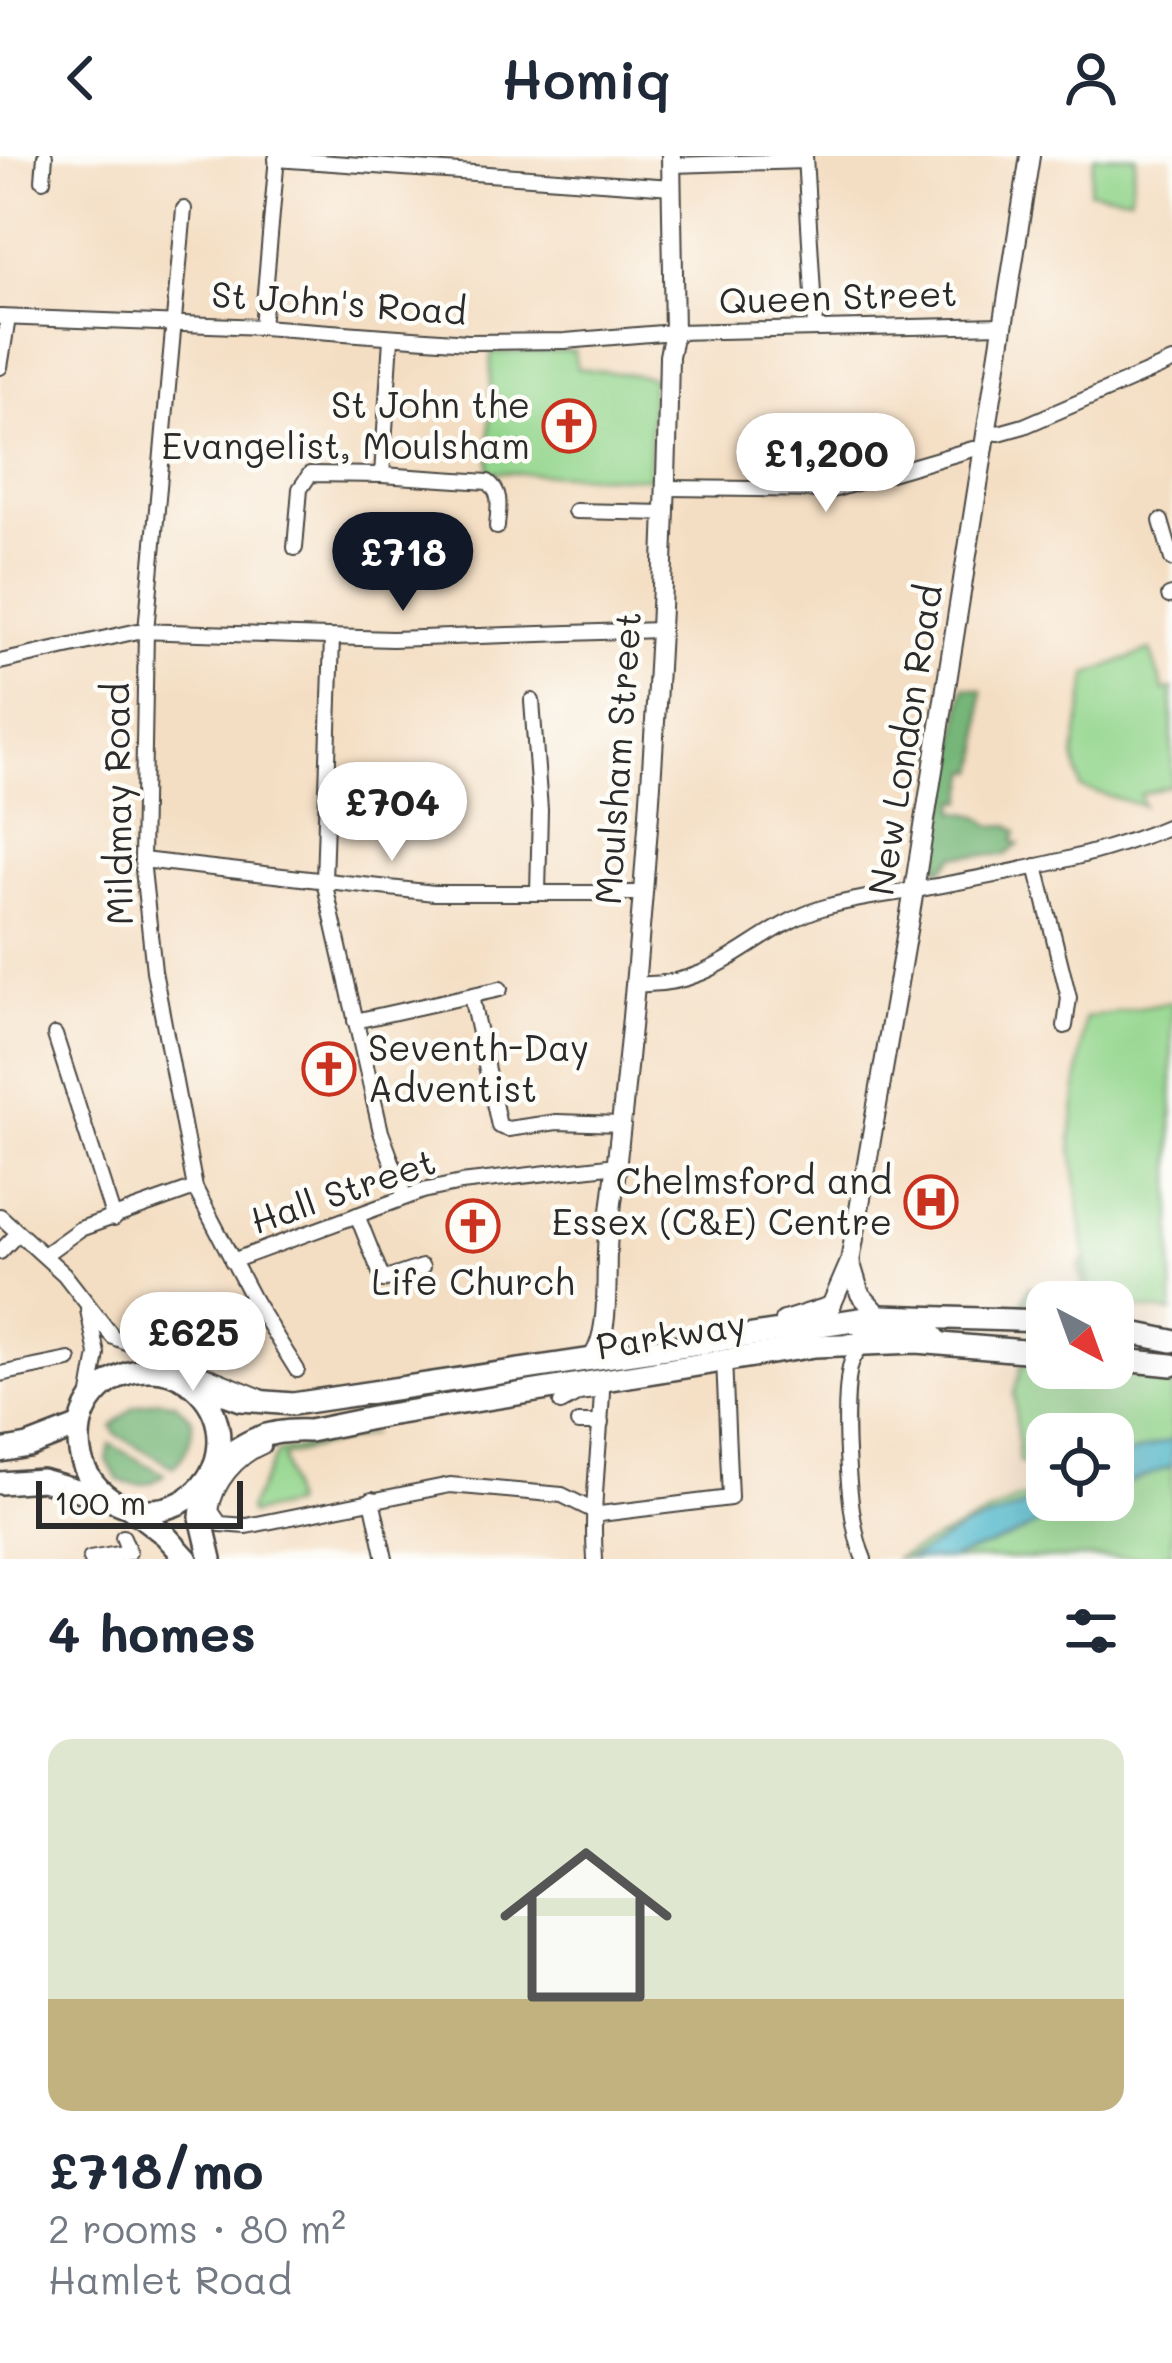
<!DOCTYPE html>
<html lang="en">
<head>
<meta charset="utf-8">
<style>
  body { margin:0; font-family:Mali,sans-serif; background:#f2f2f3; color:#1f2937; height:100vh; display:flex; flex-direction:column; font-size:45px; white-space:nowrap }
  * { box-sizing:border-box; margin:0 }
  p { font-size:39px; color:#747a83 }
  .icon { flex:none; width:66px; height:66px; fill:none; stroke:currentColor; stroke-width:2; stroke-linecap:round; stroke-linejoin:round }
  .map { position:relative; height:1403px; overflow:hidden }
  .drawer { display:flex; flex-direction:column; background:#fff; flex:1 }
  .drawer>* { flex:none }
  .needle { width:78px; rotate:139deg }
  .controls { position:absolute; left:1026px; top:1125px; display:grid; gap:24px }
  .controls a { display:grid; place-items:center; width:108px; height:108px; border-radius:24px; background:#fff; box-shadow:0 12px 48px #0002; font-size:60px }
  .scale { position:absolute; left:36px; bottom:30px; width:207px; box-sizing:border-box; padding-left:12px; border:6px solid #2b2b2b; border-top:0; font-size:33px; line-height:42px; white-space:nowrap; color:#2b2b2b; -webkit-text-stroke:9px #fdfcf7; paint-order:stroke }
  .price { position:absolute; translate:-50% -102px; padding:0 27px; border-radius:42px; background:#fff; color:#222; font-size:39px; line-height:78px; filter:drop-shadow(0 3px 6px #0008) }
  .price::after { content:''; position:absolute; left:50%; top:72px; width:36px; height:27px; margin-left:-18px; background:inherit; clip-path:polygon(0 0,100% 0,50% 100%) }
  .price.on { background:#111827; color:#fff }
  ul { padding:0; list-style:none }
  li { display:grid; align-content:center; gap:24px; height:636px; padding:0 48px }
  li+li { border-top:3px solid #e0e1e3 }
  li span { display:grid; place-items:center; height:372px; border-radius:24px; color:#555 }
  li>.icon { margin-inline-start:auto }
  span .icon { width:216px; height:216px; fill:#fffc; stroke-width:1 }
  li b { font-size:51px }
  h2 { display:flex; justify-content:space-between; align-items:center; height:144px; padding:0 48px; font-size:51px }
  header { display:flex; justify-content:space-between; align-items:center; height:156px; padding:0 48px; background:#fff; font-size:54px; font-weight:600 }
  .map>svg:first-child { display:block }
</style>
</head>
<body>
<header><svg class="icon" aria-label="back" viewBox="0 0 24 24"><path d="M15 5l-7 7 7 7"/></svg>Homiq<svg class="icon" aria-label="person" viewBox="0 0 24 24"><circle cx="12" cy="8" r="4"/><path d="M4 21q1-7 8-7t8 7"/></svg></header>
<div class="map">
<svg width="1172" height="1403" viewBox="0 0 1172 1403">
  <rect width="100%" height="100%" fill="#fdfcf7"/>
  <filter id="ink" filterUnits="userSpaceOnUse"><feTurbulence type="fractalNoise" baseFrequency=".00833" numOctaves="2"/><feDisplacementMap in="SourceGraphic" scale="24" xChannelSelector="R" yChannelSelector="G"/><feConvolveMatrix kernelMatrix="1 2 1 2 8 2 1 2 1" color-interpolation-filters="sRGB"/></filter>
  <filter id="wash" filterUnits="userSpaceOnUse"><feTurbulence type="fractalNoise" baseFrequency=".004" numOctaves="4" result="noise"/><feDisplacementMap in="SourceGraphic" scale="48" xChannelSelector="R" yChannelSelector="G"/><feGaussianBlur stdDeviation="2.7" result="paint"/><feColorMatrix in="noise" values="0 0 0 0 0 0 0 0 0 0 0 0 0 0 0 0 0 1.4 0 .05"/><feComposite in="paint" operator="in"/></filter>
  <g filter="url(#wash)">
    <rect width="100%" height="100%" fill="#f4dec3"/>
    <!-- green -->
    <g fill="#93d58c" stroke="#5f805c" stroke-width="3">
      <polygon points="1094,0 1136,0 1130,41 1089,35"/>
      <polygon points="574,195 577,212 652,221 649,322 489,316 491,197"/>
      <polygon points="1150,494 1164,535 1172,533 1172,629 1140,639 1143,650 1081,632 1074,600 1088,518"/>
      <polygon points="1172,846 1172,1157 1091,1146 1071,982 1085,862"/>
      <path d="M1022,1208L1172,1223V1284L1113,1303V1278H1047V1337C1021,1354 993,1360 965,1372C941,1383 920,1403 894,1403L1019,1343L1032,1342L1037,1313L1019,1306L1014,1238Z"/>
      <polygon points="372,1278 283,1300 292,1349 250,1358 248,1353 278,1296"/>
      <polygon points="1172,1310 1172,1396 1161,1401 948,1403 1007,1383 1089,1344 1113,1344 1113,1333"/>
    </g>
    <!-- forest -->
    <g fill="#76b678" stroke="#507052" stroke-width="3">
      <path d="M964,531L982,534C980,557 984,595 977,615L970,614L964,645L957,644L955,655L979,660L992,670L1009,669L1017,676L1013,685L1019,688L1006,699C988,699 973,699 954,700L944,712L937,713Z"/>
      <path d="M1086,1101L1091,1146H1047V1150L1021,1148L1029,1131C1048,1130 1060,1142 1078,1143L1083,1131L1079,1111Z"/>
      <path d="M159,1244L175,1247L192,1263C193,1282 187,1298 173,1311L116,1278L112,1271L133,1251Z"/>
      <path d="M110,1288L164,1318C151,1331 136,1331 119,1324L107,1305Z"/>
    </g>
    <!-- water -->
    <g fill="#4fb8cc" stroke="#3d727c" stroke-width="3">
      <polygon points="1172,1284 1172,1310 1113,1333 1113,1303"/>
      <polygon points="1047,1337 1047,1344 1089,1344 1007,1383 948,1403 910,1403 964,1372 1021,1352"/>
    </g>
  </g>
  <g filter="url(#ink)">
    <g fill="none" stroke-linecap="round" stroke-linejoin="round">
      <!-- street casing -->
      <g stroke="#494642" stroke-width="18">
        <g id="street">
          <polyline points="805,0 815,172"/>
          <polyline points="276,3 672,31"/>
          <polyline points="672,9 805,5"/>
          <polyline points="43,24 45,0"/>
          <polyline points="184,53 146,475 142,704 154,815 195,1032 254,1145 297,1214"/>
          <polyline points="0,161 262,171 468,186 565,185 674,176 1004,169"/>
          <polyline points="262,171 277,0"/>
          <path d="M391,183L382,319L488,326C503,337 498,353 497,371"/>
          <polyline points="0,211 8,162"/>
          <polyline points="987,275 999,277 1024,270 1172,206"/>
          <polyline points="667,332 832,334 973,293 984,295"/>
          <polyline points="575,355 666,357"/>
          <polyline points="1161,365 1172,403"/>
          <polyline points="295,392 300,333 310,318 382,319"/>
          <polyline points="1169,440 1172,439"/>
          <polyline points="332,482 324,725 381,976 405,1041"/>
          <polyline points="0,506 138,475 392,483 659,474"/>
          <polyline points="532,545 540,654 538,736"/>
          <polyline points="142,704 434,737 641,737"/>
          <polyline points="1036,710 1069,842 1065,870"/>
          <path d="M637,828C719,832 752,774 822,752C854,742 888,739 921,733C1005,717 1093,703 1172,669"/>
          <polyline points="471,840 499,970 508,973 557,966 621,968"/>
          <polyline points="355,865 500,833"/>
          <polyline points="55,879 114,1063"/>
          <polyline points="357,1059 383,1124 422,1111"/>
          <polyline points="0,1060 64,1118 113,1181 259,1240"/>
          <polyline points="0,1096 18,1077"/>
          <polyline points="44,1099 80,1073 195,1032"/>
          <polyline points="232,1105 423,1035 461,1027 617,1009"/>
          <polyline points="88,1154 97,1198 88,1249"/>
          <polyline points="174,1175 254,1145"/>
          <polyline points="0,1218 69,1204"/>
          <polyline points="561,1247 579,1237 594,1235"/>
          <polyline points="578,1267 601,1267"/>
          <path d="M263,1290C237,1301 215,1327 211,1355L220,1368L247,1370L450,1329L562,1339L600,1358L730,1342L724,1203"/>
          <polyline points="372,1343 385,1403"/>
          <polyline points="90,1403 129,1396 123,1381"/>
          <path d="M595,1403C591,1346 600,1291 602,1234"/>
          <path d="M864,1403C847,1365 842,1252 850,1211C852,1202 858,1194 864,1186"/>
        </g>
      </g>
      <!-- secondary casing -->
      <g stroke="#494642" stroke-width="22">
        <g id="secondary">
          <polyline points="851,1108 860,1138 880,1160"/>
          <polyline points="784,1165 831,1150 850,1106 914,734 1030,0"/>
          <polyline points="849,1165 864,1172 930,1174 941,1187"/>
          <path d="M590,1204C613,1180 604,1113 608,1080C644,789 664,494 669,200L674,176L671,0"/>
        </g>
      </g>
      <!-- primary casing -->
      <g stroke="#494642" stroke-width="26">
        <g id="primary">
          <polyline points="1113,1173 1172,1185"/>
          <polyline points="1113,1203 1172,1209"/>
          <circle cx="149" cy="1284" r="70"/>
          <polyline points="184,1223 241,1244 293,1248 880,1160 1047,1165"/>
          <polyline points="0,1295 28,1290 80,1270"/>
          <path d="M214,1310C245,1284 268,1273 309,1275L387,1259L815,1190L917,1186L1047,1197"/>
          <polyline points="205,1326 201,1361 211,1403"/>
          <polyline points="0,1327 42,1324 106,1342"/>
          <polyline points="130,1352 165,1379 187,1403"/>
        </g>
      </g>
      <!-- street -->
      <use href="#street" stroke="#fff" stroke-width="14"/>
      <!-- secondary -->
      <use href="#secondary" stroke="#fff" stroke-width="18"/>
      <!-- primary -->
      <use href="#primary" stroke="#fff" stroke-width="21"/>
    </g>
  </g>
  <!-- icons -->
  <defs>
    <g id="church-ring" transform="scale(2.7)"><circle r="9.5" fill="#fdfcf7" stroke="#c8321e" stroke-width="1.5"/><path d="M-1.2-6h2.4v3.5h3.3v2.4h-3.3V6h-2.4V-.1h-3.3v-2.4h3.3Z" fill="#c8321e"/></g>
    <g id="hospital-ring" transform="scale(2.7)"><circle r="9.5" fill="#fdfcf7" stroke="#c8321e" stroke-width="1.5"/><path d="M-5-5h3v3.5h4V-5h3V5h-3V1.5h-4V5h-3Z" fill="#c8321e"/></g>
  </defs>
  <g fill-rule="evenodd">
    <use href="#church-ring" x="569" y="270"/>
    <use href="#church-ring" x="329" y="913"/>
    <use href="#hospital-ring" x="931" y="1046"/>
    <use href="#church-ring" x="473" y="1070"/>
  </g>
  <g text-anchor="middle" stroke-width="9" stroke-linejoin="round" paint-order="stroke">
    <!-- street labels -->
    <g font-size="36" fill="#2b2b2b" stroke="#fdfcf7">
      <text transform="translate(838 141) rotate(-2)" y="13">Queen Street</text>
      <text transform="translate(339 147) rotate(4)" y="13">St John's Road</text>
      <text transform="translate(905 584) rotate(-81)" y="13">New London Road</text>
      <text transform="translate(618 602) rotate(-86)" y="13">Moulsham Street</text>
      <text transform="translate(118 648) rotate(-91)" y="13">Mildmay Road</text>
      <text transform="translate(343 1035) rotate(-19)" y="13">Hall Street</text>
      <text transform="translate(671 1179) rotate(-9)" y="13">Parkway</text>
    </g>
    <!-- poi labels -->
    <g font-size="36" fill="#2b2b2b" stroke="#fdfcf7" text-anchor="end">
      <text x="530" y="262">St John the<tspan x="530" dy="41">Evangelist, Moulsham</tspan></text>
      <text x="368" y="905" text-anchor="start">Seventh-Day<tspan x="368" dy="41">Adventist</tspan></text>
      <text x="892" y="1038">Chelmsford and<tspan x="892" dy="41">Essex (C&amp;E) Centre</tspan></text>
      <text x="473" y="1139" text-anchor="middle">Life Church</text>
    </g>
  </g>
</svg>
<div class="controls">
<a><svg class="needle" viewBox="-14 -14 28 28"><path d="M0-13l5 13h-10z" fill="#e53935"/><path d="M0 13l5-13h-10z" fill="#747a83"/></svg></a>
<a><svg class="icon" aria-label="locate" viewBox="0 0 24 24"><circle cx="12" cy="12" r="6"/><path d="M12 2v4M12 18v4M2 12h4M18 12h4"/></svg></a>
</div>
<div class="scale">100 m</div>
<b class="price" style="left:826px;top:359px">£1,200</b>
<b class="price on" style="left:403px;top:458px">£718</b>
<b class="price" style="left:392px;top:708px">£704</b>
<b class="price" style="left:193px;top:1238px">£625</b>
</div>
<section class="drawer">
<h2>4 homes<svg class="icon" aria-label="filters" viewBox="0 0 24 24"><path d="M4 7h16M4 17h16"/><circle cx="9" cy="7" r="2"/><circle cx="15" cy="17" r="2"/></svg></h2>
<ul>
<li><span style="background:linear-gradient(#dfe7d0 70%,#c2b280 0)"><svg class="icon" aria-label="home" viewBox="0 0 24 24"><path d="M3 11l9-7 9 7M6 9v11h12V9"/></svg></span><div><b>£718/mo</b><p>2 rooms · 80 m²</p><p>Hamlet Road</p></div></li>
</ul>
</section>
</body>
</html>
